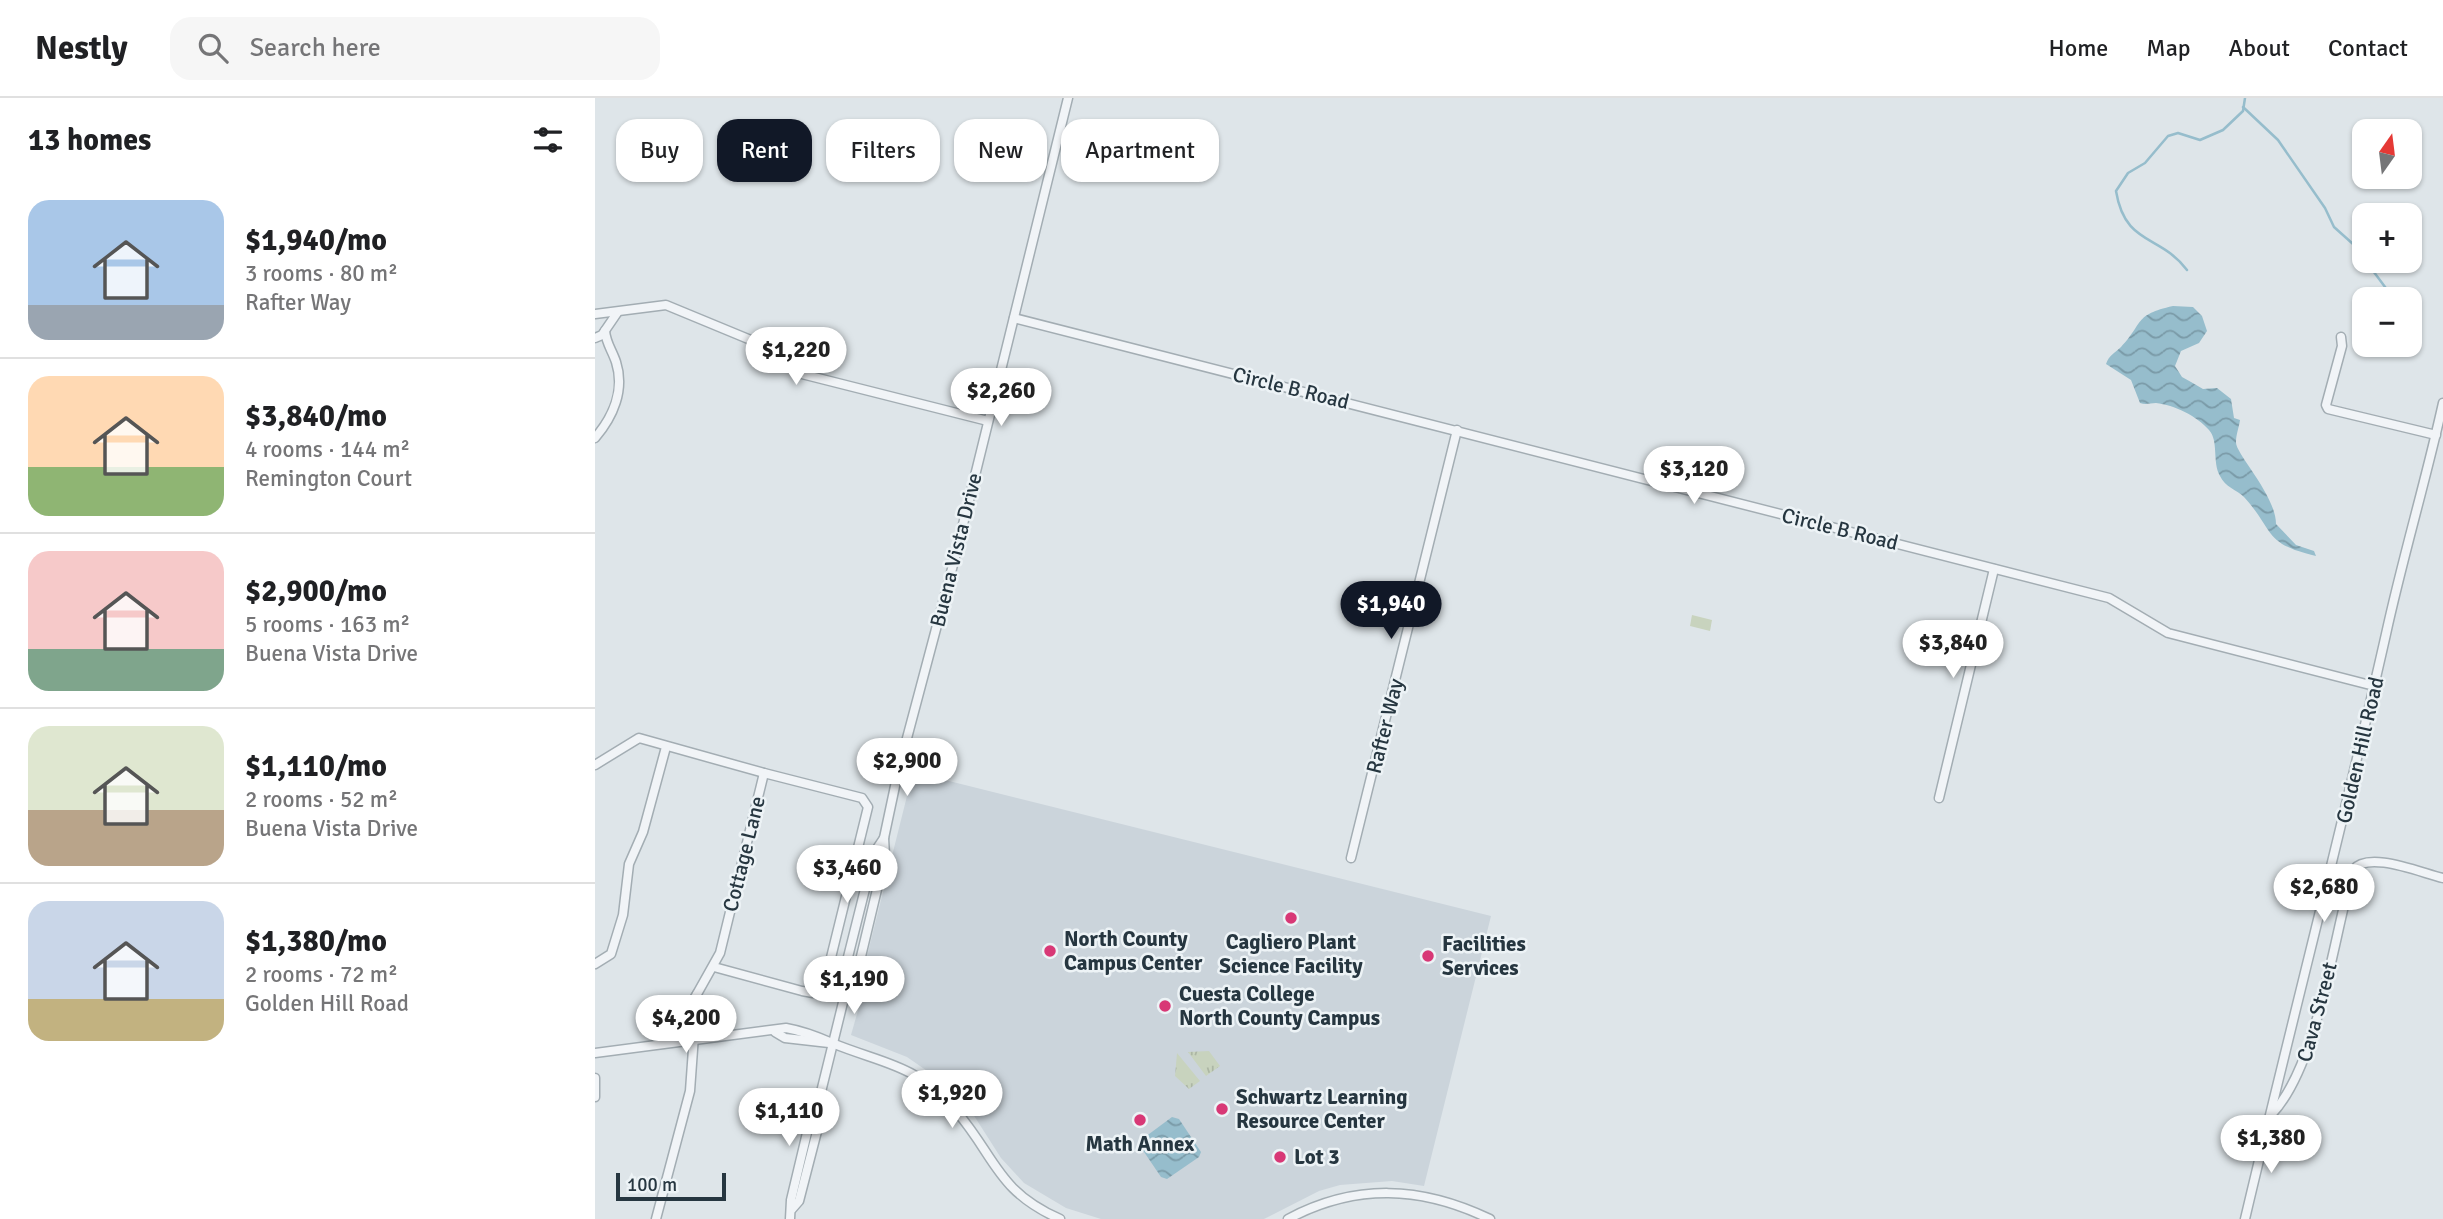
<!DOCTYPE html>
<html lang="en">
<head>
<meta charset="utf-8">
<style>
  body { margin:0; font-family:Signika,sans-serif; background:#f6f6f6; color:#202124; height:100vh; display:flex; flex-direction:column; font-size:26px; white-space:nowrap }
  * { box-sizing:border-box; margin:0 }
  p { font-size:23px; color:#757577 }
  .icon { flex:none; width:38px; height:38px; fill:none; stroke:currentColor; stroke-width:2; stroke-linecap:round; stroke-linejoin:round }
  .map { position:relative; flex:1; overflow:hidden }
  .sheet { display:flex; flex-direction:column; background:#fff; width:595px }
  .sheet>* { flex:none }
  .guide { position:absolute; left:21px; top:21px; width:665px; height:63px; display:flex; gap:14px }
  .needle { width:46px; rotate:14deg }
  .fabs { position:absolute; left:1757px; top:21px; display:grid; gap:14px }
  .fabs a { display:grid; place-items:center; width:70px; height:70px; border-radius:14px; background:#fff; box-shadow:0 2px 5px #0004; font-size:35px }
  .scale { position:absolute; left:21px; bottom:18px; width:110px; box-sizing:border-box; padding-left:7px; border:4px solid #263640; border-top:0; font-size:19px; line-height:24px; white-space:nowrap; color:#263640; -webkit-text-stroke:5px #edf3f6; paint-order:stroke }
  .price { position:absolute; translate:-50% -60px; padding:0 16px; border-radius:24px; background:#fff; color:#222; font-size:23px; line-height:46px; filter:drop-shadow(0 2px 4px #0008) }
  .price::after { content:''; position:absolute; left:50%; top:42px; width:21px; height:16px; margin-left:-10px; background:inherit; clip-path:polygon(0 0,100% 0,50% 100%) }
  .price.current { background:#111827; color:#fff }
  ul { padding:0; list-style:none }
  li { display:flex; align-items:center; gap:21px; height:175px; padding:0 28px }
  li+li { border-top:2px solid #e0e0e0 }
  li span { display:grid; place-items:center; flex:none; width:196px; height:140px; border-radius:21px; color:#555 }
  li>.icon { margin-inline-start:auto }
  span .icon { width:84px; height:84px; fill:#fffc; stroke-width:1 }
  li b { font-size:30px }
  h2 { display:flex; justify-content:space-between; align-items:center; height:84px; padding:0 28px; font-size:30px }
  .pill { padding:0 24px; border-radius:21px; background:#fff; box-shadow:0 2px 5px #0004; font-size:24px; line-height:63px }
  .pill.current { background:#111827; color:#fff }
  header { display:flex; align-items:center; gap:42px; box-sizing:border-box; height:98px; padding:0 35px; background:#fff; border-bottom:2px solid #e0e0e0 }
  header strong { font-size:33px }
  nav { display:flex; gap:38px; margin-inline-start:auto; font-size:24px }
  .search { width:490px; height:63px; background:#f6f6f6; display:flex; align-items:center; gap:18px; box-sizing:border-box; padding:0 24px; border-radius:21px; color:#757577; font-size:26px }
  main { display:flex; flex:1; min-height:0 }
  .map>svg:first-child { display:block }
</style>
</head>
<body>
<header>
<strong>Nestly</strong>
<div class="search"><svg class="icon" aria-label="search" viewBox="0 0 24 24"><circle cx="10" cy="10" r="6"/><path d="M15 15l6 6"/></svg>Search here</div>
<nav><a>Home</a><a>Map</a><a>About</a><a>Contact</a></nav>
</header>
<main>
<section class="sheet">
<h2>13 homes<svg class="icon" aria-label="filters" viewBox="0 0 24 24"><path d="M4 7h16M4 17h16"/><circle cx="9" cy="7" r="2"/><circle cx="15" cy="17" r="2"/></svg></h2>
<ul>
<li><span style="background:linear-gradient(#a9c7e8 75%,#9aa5b1 0)"><svg class="icon" aria-label="home" viewBox="0 0 24 24"><path d="M3 11l9-7 9 7M6 9v11h12V9"/></svg></span><div><b>$1,940/mo</b><p>3 rooms · 80 m²</p><p>Rafter Way</p></div></li>
<li><span style="background:linear-gradient(#ffd9b3 65%,#8fb573 0)"><svg class="icon" aria-label="home" viewBox="0 0 24 24"><path d="M3 11l9-7 9 7M6 9v11h12V9"/></svg></span><div><b>$3,840/mo</b><p>4 rooms · 144 m²</p><p>Remington Court</p></div></li>
<li><span style="background:linear-gradient(#f6c9c9 70%,#7fa58c 0)"><svg class="icon" aria-label="home" viewBox="0 0 24 24"><path d="M3 11l9-7 9 7M6 9v11h12V9"/></svg></span><div><b>$2,900/mo</b><p>5 rooms · 163 m²</p><p>Buena Vista Drive</p></div></li>
<li><span style="background:linear-gradient(#dfe7d0 60%,#b9a48a 0)"><svg class="icon" aria-label="home" viewBox="0 0 24 24"><path d="M3 11l9-7 9 7M6 9v11h12V9"/></svg></span><div><b>$1,110/mo</b><p>2 rooms · 52 m²</p><p>Buena Vista Drive</p></div></li>
<li><span style="background:linear-gradient(#c9d6e8 70%,#c2b280 0)"><svg class="icon" aria-label="home" viewBox="0 0 24 24"><path d="M3 11l9-7 9 7M6 9v11h12V9"/></svg></span><div><b>$1,380/mo</b><p>2 rooms · 72 m²</p><p>Golden Hill Road</p></div></li>
</ul>
</section>
<div class="map">
<svg width="1848" height="1121" viewBox="0 0 1848 1121">
  <defs>
    <pattern id="grass-tufts" width="24" height="20" patternUnits="userSpaceOnUse" patternTransform="scale(1.75)"><rect width="24" height="20" fill="#c8d3be"/><path d="M3 7l-1-3M5 7V3M7 7l1-3M15 17l-1-3M17 17v-4M19 17l1-3" fill="none" stroke="#acb6a4"/></pattern>
    <pattern id="water-waves" width="16" height="10" patternUnits="userSpaceOnUse" patternTransform="scale(1.75)"><rect width="16" height="10" fill="#96bdcc"/><path d="M0 5q4-4 8 0t8 0" fill="none" stroke="#7a9aa7"/></pattern>
  </defs>
  <rect width="100%" height="100%" fill="#dee5e9"/>
  <!-- built -->
  <polygon fill="#cbd4db" points="318,674 896,818 829,1088 797,1083 745,1087 724,1093 669,1121 506,1121 471,1110 429,1085 406,1060 376,1013 351,986 312,959 256,937 270,888 267,886 268,874"/>
  <!-- grass -->
  <g fill="url(#grass-tufts)">
    <polygon points="614,953 625,968 611,978 593,954"/>
    <polygon points="582,955 605,983 594,991 580,978"/>
  </g>
  <!-- pitch -->
  <polygon fill="#c8d3be" points="1097,517 1117,522 1115,533 1095,528"/>
  <!-- water -->
  <g fill="url(#water-waves)">
    <path d="M1578,208L1598,209L1607,218L1612,233L1604,245L1586,253L1580,268L1587,279L1596,284L1608,291L1622,290L1636,301L1639,320L1645,322C1644,329 1641,337 1641,344C1640,355 1681,397 1681,426L1701,447L1719,453L1721,458C1668,446 1680,433 1649,399C1642,392 1630,389 1625,378C1617,364 1624,343 1614,332C1602,318 1579,307 1561,305C1555,305 1551,307 1545,305L1536,282L1511,266C1514,257 1519,256 1526,249C1549,225 1538,217 1578,208Z"/>
    <polygon points="577,1019 584,1021 606,1054 604,1059 572,1081 566,1079 545,1048 546,1042"/>
  </g>
  <g fill="none" stroke-linecap="round" stroke-linejoin="round">
    <!-- stream -->
    <g stroke="#96bdcc" stroke-width="2.5">
      <polyline points="1648,9 1683,42 1730,110 1739,129 1758,146 1799,201"/>
      <path d="M1592,172C1565,136 1530,148 1521,93L1533,75L1550,65L1573,38L1583,35L1605,42L1628,32L1648,13L1650,0"/>
      <polyline points="1815,225 1817,228"/>
    </g>
    <!-- minor casing -->
    <g stroke="#a3adb3" stroke-width="11">
      <g id="minor">
        <polyline points="0,216 71,207 163,245 203,275 393,323"/>
        <polyline points="419,220 1514,500 1573,535 1779,588"/>
        <polyline points="1746,239 1747,248 1731,307 1733,311 1841,337"/>
        <polyline points="0,240 7,237 22,215"/>
        <path d="M0,340C18,319 30,292 21,264C17,252 11,245 10,233"/>
        <polyline points="0,667 44,640 169,675"/>
        <polyline points="1344,700 1399,471"/>
        <polyline points="756,760 862,332"/>
        <polyline points="0,866 16,856 28,817 34,766 48,734 71,649"/>
        <polyline points="253,884 263,871 290,758 289,740 303,674 358,467 473,0"/>
        <polyline points="102,896 125,855 169,675 267,700 273,709 229,888 218,895 207,893 119,869"/>
        <polyline points="180,934 190,940 234,945"/>
        <path d="M0,955L191,930C208,933 221,938 237,945C291,967 320,965 362,1014C401,1060 402,1093 465,1121"/>
        <polyline points="0,980 0,999"/>
        <path d="M1676,1017C1723,968 1738,841 1758,772C1773,752 1826,775 1848,780"/>
        <polyline points="197,1111 204,1103 227,1014 226,997"/>
        <path d="M61,1121L95,993L102,896C91,911 91,925 97,941"/>
        <polyline points="195,1121 196,1102 216,1018 226,994 253,884 251,867 279,755 289,740"/>
        <path d="M693,1121C761,1085 826,1088 895,1121"/>
        <path d="M1650,1121C1696,926 1747,731 1791,536C1808,458 1831,382 1848,305"/>
      </g>
    </g>
    <!-- minor -->
    <use href="#minor" stroke="#f1f4f7" stroke-width="8"/>
  </g>
  <!-- markers -->
  <g fill="#d83876" stroke="#edf3f6" stroke-width="2.5">
    <circle cx="696" cy="820" r="7"/>
    <circle cx="455" cy="853" r="7"/>
    <circle cx="833" cy="858" r="7"/>
    <circle cx="570" cy="908" r="7"/>
    <circle cx="627" cy="1011" r="7"/>
    <circle cx="545" cy="1022" r="7"/>
    <circle cx="685" cy="1059" r="7"/>
  </g>
  <g text-anchor="middle" stroke-width="5" stroke-linejoin="round" paint-order="stroke">
    <!-- street labels -->
    <g font-size="21" fill="#263640" stroke="#edf3f6">
      <text transform="translate(696 290) rotate(14)" y="7">Circle B Road</text>
      <text transform="translate(1245 431) rotate(14)" y="7">Circle B Road</text>
      <text transform="translate(361 452) rotate(-76)" y="7">Buena Vista Drive</text>
      <text transform="translate(790 628) rotate(-76)" y="7">Rafter Way</text>
      <text transform="translate(1765 652) rotate(-77)" y="7">Golden Hill Road</text>
      <text transform="translate(149 756) rotate(-76)" y="7">Cottage Lane</text>
      <text transform="translate(1722 914) rotate(-75)" y="7">Cava Street</text>
    </g>
    <!-- poi labels -->
    <g font-size="21" font-weight="bold" fill="#263640" stroke="#edf3f6" text-anchor="start">
      <text x="469" y="848">North County<tspan x="469" dy="24">Campus Center</tspan></text>
      <text x="696" y="851" text-anchor="middle">Cagliero Plant<tspan x="696" dy="24">Science Facility</tspan></text>
      <text x="847" y="853">Facilities<tspan x="847" dy="24">Services</tspan></text>
      <text x="584" y="903">Cuesta College<tspan x="584" dy="24">North County Campus</tspan></text>
      <text x="641" y="1006">Schwartz Learning<tspan x="641" dy="24">Resource Center</tspan></text>
      <text x="545" y="1053" text-anchor="middle">Math Annex</text>
      <text x="699" y="1066">Lot 3</text>
    </g>
  </g>
</svg>
<div class="fabs">
<a><svg class="needle" viewBox="-14 -14 28 28"><path d="M0-13l5 13h-10z" fill="#e53935"/><path d="M0 13l5-13h-10z" fill="#757577"/></svg></a>
<a>+</a>
<a>−</a>
</div>
<div class="scale">100 m</div>
<b class="price" style="left:201px;top:289px">$1,220</b>
<b class="price" style="left:406px;top:330px">$2,260</b>
<b class="price" style="left:1099px;top:408px">$3,120</b>
<b class="price current" style="left:796px;top:543px">$1,940</b>
<b class="price" style="left:1358px;top:582px">$3,840</b>
<b class="price" style="left:312px;top:700px">$2,900</b>
<b class="price" style="left:252px;top:807px">$3,460</b>
<b class="price" style="left:1729px;top:826px">$2,680</b>
<b class="price" style="left:259px;top:918px">$1,190</b>
<b class="price" style="left:91px;top:957px">$4,200</b>
<b class="price" style="left:357px;top:1032px">$1,920</b>
<b class="price" style="left:194px;top:1050px">$1,110</b>
<b class="price" style="left:1676px;top:1077px">$1,380</b>
<div class="guide">
<a class="pill">Buy</a>
<a class="pill current">Rent</a>
<a class="pill">Filters</a>
<a class="pill">New</a>
<a class="pill">Apartment</a>
</div>
</div>
</main>
</body>
</html>
